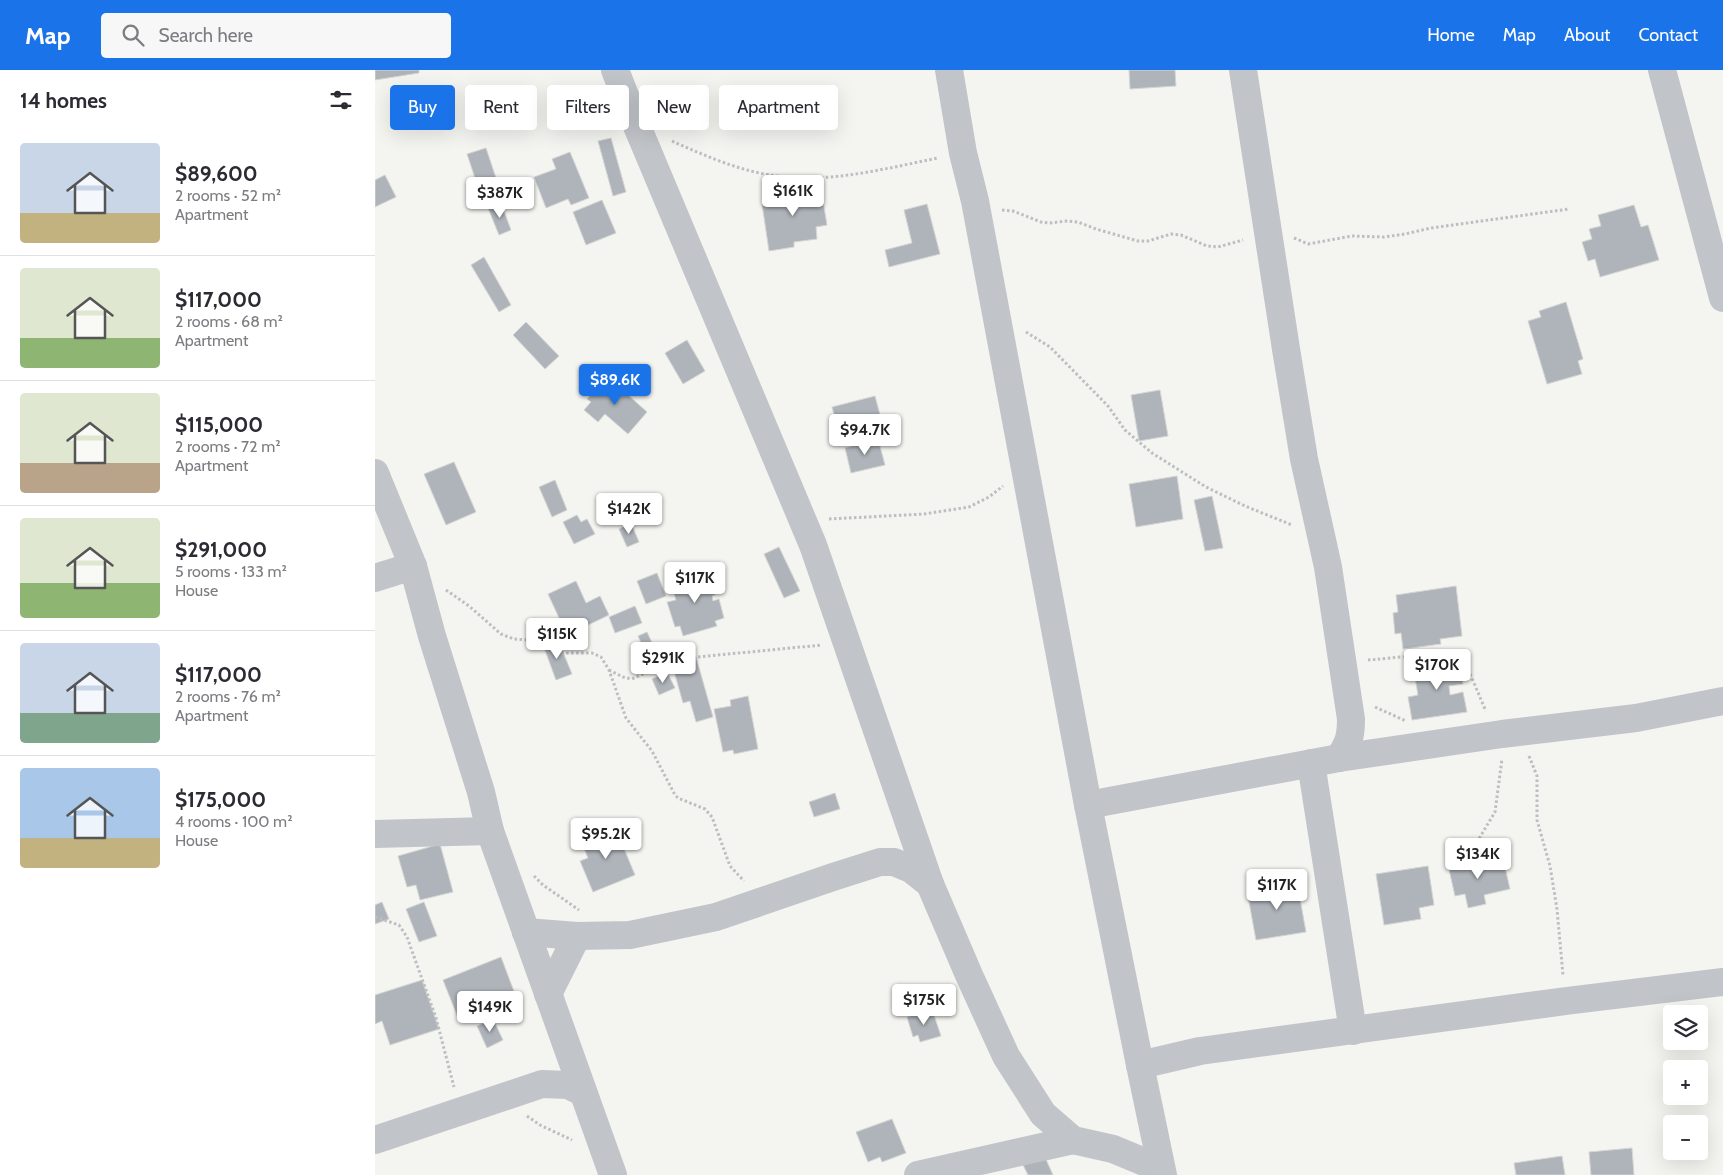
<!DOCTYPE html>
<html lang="en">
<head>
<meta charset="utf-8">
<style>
  body { margin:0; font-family:Cabin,sans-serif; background:#f7f7f7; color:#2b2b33; height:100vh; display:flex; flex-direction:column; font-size:19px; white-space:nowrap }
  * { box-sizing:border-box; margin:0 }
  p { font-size:16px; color:#7c7c81 }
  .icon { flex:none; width:28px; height:28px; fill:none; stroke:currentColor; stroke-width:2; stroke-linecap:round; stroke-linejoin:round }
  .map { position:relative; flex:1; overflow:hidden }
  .side { display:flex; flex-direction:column; background:#fff; width:375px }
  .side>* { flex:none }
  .top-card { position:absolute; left:15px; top:15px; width:475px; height:45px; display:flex; gap:10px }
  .buttons { position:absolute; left:1288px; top:935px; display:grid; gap:10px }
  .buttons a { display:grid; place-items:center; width:45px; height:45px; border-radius:5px; background:#fff; box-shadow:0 5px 20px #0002; font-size:25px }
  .price { position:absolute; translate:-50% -42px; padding:0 11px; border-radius:5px; background:#fff; color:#222; font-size:16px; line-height:32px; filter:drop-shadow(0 1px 2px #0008) }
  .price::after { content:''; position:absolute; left:50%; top:30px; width:15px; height:11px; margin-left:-8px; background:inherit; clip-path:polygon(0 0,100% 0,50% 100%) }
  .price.on { background:#1a73e8; color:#fff }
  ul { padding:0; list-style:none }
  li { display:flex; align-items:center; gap:15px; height:125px; padding:0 20px }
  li+li { border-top:1px solid #e1e1e2 }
  li span { display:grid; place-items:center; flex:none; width:140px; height:100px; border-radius:5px; color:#555 }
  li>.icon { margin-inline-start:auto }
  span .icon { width:60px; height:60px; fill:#fffc; stroke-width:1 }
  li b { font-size:21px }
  h2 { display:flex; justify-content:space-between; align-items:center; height:60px; padding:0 20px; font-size:21px }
  .chip { padding:0 18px; border-radius:5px; background:#fff; box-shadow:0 5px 20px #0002; font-size:18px; line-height:45px }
  .chip.on { background:#1a73e8; color:#fff }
  header { display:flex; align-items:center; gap:30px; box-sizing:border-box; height:70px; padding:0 25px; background:#1a73e8; color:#fff }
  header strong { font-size:24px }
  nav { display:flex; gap:28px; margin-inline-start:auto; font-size:18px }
  .search { width:350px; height:45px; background:#f7f7f7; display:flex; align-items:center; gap:12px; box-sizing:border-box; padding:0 18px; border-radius:5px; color:#7c7c81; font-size:19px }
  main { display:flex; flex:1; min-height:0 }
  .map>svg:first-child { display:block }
</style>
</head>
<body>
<header>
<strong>Map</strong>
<div class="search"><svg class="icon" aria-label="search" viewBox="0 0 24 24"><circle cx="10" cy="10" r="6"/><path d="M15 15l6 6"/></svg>Search here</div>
<nav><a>Home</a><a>Map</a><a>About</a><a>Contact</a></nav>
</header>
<main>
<section class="side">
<h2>14 homes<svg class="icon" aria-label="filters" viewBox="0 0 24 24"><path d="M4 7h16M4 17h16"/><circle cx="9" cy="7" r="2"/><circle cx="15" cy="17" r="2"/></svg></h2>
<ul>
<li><span style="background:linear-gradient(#c9d6e8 70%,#c2b280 0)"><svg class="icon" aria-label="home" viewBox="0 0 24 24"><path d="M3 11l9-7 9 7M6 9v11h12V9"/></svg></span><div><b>$89,600</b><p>2 rooms · 52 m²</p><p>Apartment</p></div></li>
<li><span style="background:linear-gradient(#dfe7d0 70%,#8fb573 0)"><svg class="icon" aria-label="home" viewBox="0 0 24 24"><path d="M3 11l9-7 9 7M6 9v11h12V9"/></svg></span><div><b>$117,000</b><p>2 rooms · 68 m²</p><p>Apartment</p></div></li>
<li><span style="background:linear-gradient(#dfe7d0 70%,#b9a48a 0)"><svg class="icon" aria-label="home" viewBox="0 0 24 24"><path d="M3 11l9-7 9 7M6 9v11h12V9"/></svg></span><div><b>$115,000</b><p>2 rooms · 72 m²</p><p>Apartment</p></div></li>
<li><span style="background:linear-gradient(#dfe7d0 65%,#8fb573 0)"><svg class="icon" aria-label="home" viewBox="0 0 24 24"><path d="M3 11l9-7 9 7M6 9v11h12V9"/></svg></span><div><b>$291,000</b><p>5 rooms · 133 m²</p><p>House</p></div></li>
<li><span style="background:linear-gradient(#c9d6e8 70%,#7fa58c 0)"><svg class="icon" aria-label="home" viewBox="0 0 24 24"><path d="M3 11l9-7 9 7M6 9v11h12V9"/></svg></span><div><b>$117,000</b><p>2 rooms · 76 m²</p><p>Apartment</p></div></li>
<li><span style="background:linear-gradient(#a9c7e8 70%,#c2b280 0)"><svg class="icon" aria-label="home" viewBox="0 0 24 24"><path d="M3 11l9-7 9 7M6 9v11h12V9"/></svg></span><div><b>$175,000</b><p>4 rooms · 100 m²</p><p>House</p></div></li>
</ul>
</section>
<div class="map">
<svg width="1348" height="1105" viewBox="0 0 1348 1105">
  <rect width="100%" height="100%" fill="#f4f4f0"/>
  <!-- building -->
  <g fill="#aeb4ba" stroke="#d5d5d3">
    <polygon points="0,0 44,0 44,3 0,10"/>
    <polygon points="754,0 800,0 801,16 755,19"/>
    <polygon points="236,68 251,122 238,126 223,71"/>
    <polygon points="111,78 121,108 102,114 92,84"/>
    <polygon points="195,82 214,128 196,135 193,129 171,138 159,107 181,99 177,89"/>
    <polygon points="10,105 21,127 0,137 0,110"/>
    <polygon points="436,112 439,128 436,128 436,133 448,131 452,155 441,157 442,169 419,172 419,177 394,181 387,134 407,131 405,117"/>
    <polygon points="227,130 241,163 211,175 198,142"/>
    <polygon points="126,133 136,160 124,165 113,138"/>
    <polygon points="552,134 565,184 514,197 510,180 537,173 529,140"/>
    <polygon points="1259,135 1266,157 1273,155 1284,190 1225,207 1220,189 1213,191 1207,172 1217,169 1214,159 1226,156 1223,145"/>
    <polygon points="109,187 136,235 124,242 96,195"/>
    <polygon points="1191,232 1208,289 1203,291 1207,304 1172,314 1153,251 1166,247 1164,241"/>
    <polygon points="151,252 184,286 170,299 138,265"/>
    <polygon points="312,270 330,301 308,314 290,283"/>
    <polygon points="232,306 272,342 253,364 230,344 223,352 209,340 216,332 212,329"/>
    <polygon points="785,320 793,366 764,371 756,325"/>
    <polygon points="500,326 508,356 465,367 457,337"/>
    <polygon points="503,369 510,395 476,403 470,378"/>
    <polygon points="79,392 101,442 71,455 49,404"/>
    <polygon points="802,406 808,449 761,457 754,414"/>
    <polygon points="180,410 192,440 177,447 164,417"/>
    <polygon points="837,426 848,478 830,481 819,430"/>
    <polygon points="202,445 206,452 212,449 220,464 199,474 188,452"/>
    <polygon points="256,453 264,472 252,477 244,459"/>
    <polygon points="404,477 425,521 409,528 389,484"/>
    <polygon points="338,501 341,512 337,514 340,525 337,526 338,531 344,529 349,548 340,551 342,556 308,566 305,556 300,557 292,532 301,530 296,514"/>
    <polygon points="282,503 291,526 271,534 262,511"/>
    <polygon points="201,511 211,533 225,526 234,545 192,565 173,524"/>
    <polygon points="1081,516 1087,566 1065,569 1066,574 1028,579 1026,563 1020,564 1018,543 1023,542 1021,525"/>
    <polygon points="260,536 267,553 240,563 234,547"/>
    <polygon points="272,562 278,575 269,579 263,566"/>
    <polygon points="183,570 197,604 181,610 168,575"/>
    <polygon points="321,587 338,647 321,652 315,631 308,633 297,594"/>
    <polygon points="1084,590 1088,614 1074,616 1075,625 1088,622 1092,642 1037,650 1033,627 1043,625 1038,596"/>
    <polygon points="292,602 300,618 284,625 277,609"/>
    <polygon points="373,626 383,679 359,684 358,680 348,682 339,639 356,636 355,630"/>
    <polygon points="460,723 465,739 439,747 434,732"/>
    <polygon points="240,757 260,805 218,822 205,791 213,788 206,771"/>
    <polygon points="65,774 78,822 45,830 41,815 32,817 23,786"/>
    <polygon points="1112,787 1114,796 1129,793 1135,819 1109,825 1111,834 1093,838 1090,824 1080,826 1073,795"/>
    <polygon points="1053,796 1059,835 1044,838 1046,849 1009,855 1001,804"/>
    <polygon points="922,812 931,862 881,870 872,821"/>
    <polygon points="7,832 14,849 0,854 0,835"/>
    <polygon points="49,832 62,866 44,872 31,839"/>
    <polygon points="126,887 143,932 104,947 101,941 83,948 68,910"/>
    <polygon points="47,910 64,959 15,975 7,951 0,954 0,925"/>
    <polygon points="557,939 566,966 545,972 543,965 538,967 532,947"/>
    <polygon points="118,949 128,970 112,978 102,956"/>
    <polygon points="517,1049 531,1083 507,1092 505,1087 493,1092 481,1062"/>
    <polygon points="1257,1078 1259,1105 1216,1105 1214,1082"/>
    <polygon points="669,1085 678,1105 653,1105 648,1095"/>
    <polygon points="1187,1086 1190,1105 1141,1105 1139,1093"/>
  </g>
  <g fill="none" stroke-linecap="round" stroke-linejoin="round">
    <!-- path -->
    <g stroke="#bdbec1" stroke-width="3" stroke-dasharray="2.5 2.5" stroke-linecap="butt">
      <path d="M297,71C333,87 369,103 409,107C460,112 513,98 563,88"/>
      <polyline points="627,140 638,141 666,152 674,153 693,151 703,152 721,159 763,171 773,171 796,164 806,165 832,176 843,177 868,170"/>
      <polyline points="919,168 933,174 977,166 1009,167 1030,164 1056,158 1194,139"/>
      <polyline points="651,262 675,277 733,336 750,360 777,383 831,417 870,436 917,455"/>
      <polyline points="454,449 549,444 594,437 614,427 628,416"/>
      <polyline points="71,520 94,536 126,564 139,569 166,571 186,583 217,583 226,587 234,600 251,648 277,681 300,725 303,728 330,739 337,747 355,796 369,811"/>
      <path d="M993,590C1011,589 1076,579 1088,593C1096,602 1105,629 1111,641"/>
      <polyline points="234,600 248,607 257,609 292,593 312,588 447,575"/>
      <polyline points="1000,637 1031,651"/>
      <polyline points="1154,686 1162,706 1162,750 1175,796 1182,839 1188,905"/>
      <polyline points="1099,777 1120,742 1127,689"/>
      <polyline points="159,806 168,815 204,840"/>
      <polyline points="0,847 24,855 32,867 61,948 79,1017"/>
      <polyline points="152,1046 165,1055 197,1070"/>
    </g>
    <!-- minor -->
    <g stroke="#c1c4c8" stroke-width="28">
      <polyline points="240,0 262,56 438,475 555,814 594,905 631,986 668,1044 698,1070 738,1079 786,1099"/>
      <polyline points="574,0 588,83 600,131 713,735 765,995 788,1105"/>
      <path d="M868,0L911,279L929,389L953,497L976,649C976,666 974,673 964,688"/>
      <polyline points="1287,0 1348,228"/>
      <polyline points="0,403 38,496 57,566 106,722 115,761 238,1105"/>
      <polyline points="0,508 38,496"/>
      <polyline points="936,693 978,961"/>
      <polyline points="713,735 964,688 1127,664 1261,648 1348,631"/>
      <polyline points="0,764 115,761"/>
      <polyline points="151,862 202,866 255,865 341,847 458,807 505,792 519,792 536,799 555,814"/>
      <polyline points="173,924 202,866"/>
      <polyline points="765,995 825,981 1191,931 1348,912"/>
      <polyline points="0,1070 167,1014 193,1015 207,1022"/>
      <polyline points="543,1105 698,1070"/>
    </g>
  </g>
</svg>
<div class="buttons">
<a><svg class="icon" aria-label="layers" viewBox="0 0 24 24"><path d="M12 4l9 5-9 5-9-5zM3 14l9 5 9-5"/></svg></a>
<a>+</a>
<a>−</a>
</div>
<b class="price" style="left:418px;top:147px">$161K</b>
<b class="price" style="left:125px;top:149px">$387K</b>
<b class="price on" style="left:240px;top:336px">$89.6K</b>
<b class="price" style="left:490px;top:386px">$94.7K</b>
<b class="price" style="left:254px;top:465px">$142K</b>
<b class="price" style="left:320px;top:534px">$117K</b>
<b class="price" style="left:182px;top:590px">$115K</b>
<b class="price" style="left:288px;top:614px">$291K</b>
<b class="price" style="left:1062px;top:621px">$170K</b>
<b class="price" style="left:231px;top:790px">$95.2K</b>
<b class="price" style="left:1103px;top:810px">$134K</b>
<b class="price" style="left:902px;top:841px">$117K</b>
<b class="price" style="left:549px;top:956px">$175K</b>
<b class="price" style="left:115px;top:963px">$149K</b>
<div class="top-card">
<a class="chip on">Buy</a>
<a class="chip">Rent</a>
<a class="chip">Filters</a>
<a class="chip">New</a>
<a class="chip">Apartment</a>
</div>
</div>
</main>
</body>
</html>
